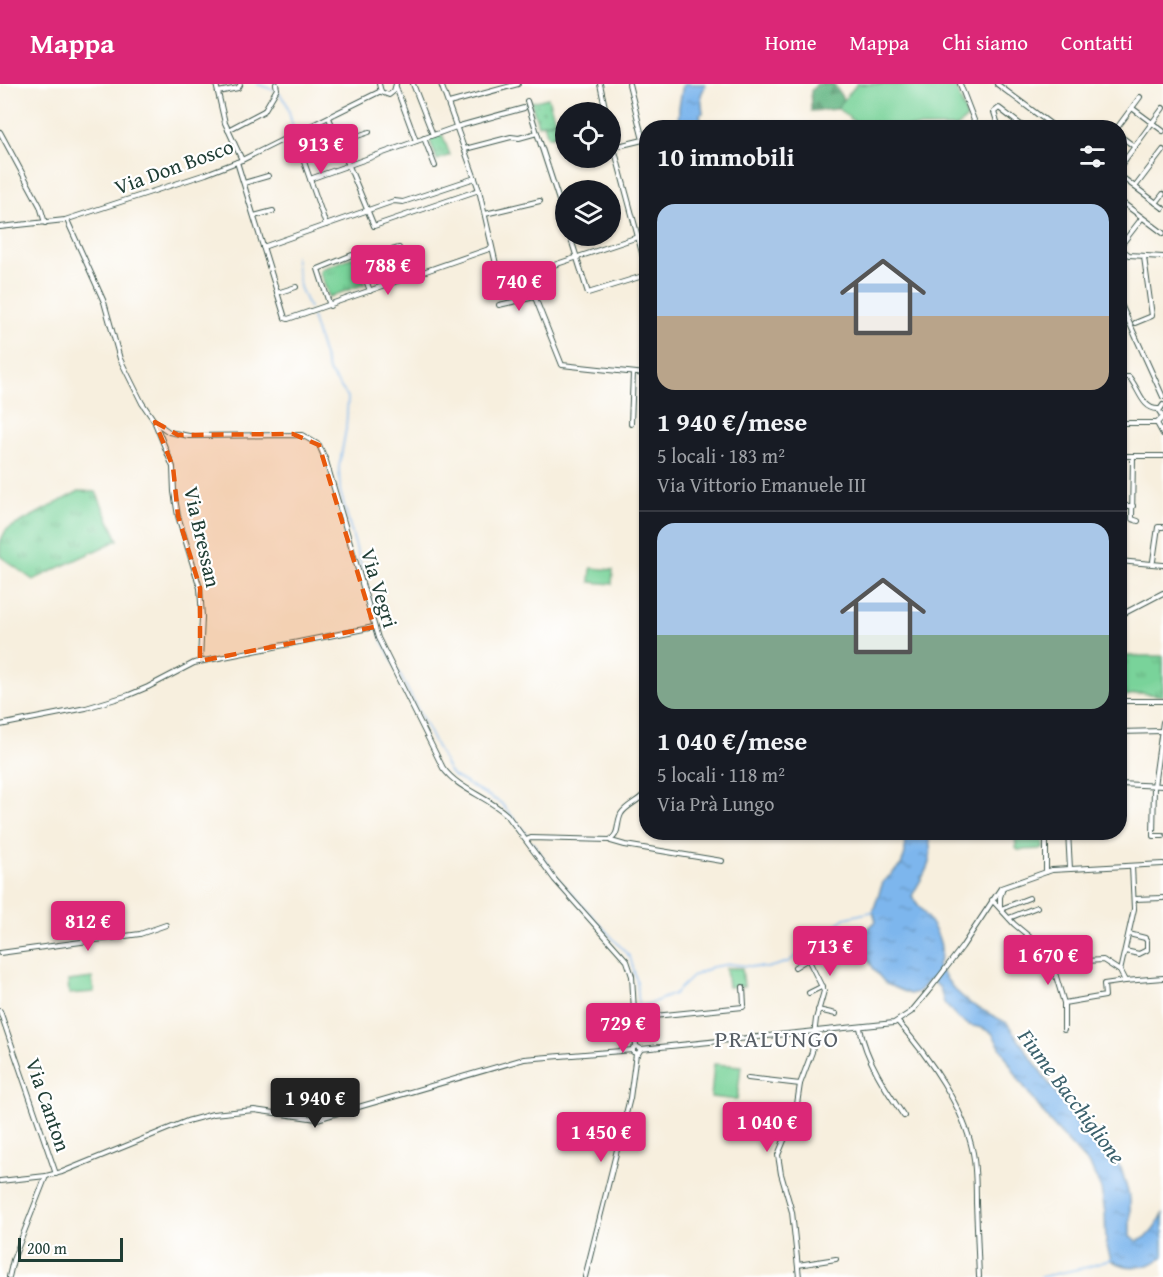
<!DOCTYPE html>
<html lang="it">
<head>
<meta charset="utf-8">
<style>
  body { margin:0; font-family:"Gentium Book Plus",serif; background:#242831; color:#f1f3f6; height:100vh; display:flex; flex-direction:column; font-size:22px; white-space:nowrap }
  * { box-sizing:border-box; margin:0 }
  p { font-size:20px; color:#9ea1a6 }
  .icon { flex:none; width:33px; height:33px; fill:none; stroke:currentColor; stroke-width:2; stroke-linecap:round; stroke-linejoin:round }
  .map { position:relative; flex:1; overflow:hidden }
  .panel { position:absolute; left:639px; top:36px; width:488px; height:720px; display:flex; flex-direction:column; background:#171b24; border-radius:24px; box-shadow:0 2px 4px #0004 }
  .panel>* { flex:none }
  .buttons { position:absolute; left:555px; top:18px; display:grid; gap:12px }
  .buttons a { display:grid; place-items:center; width:66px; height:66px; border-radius:50%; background:#171b24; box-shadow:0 2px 4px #0004; font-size:30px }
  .scale { position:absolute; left:18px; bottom:15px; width:105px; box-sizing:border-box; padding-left:6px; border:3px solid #1f3d34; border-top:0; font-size:16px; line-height:21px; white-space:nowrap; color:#1f3d34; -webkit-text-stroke:4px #fff; paint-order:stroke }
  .price { position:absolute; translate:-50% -51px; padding:0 14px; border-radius:6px; background:#db2777; color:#fff; font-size:20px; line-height:39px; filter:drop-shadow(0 2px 3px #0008) }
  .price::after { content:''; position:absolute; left:50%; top:36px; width:18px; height:14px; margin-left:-9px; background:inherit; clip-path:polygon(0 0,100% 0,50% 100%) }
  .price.current { background:#222; color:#fff }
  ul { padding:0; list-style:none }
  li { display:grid; align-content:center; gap:12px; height:318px; padding:0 18px }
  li+li { border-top:2px solid #363941 }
  li span { display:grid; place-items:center; height:186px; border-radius:18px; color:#555 }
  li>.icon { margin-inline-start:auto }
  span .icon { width:108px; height:108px; fill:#fffc; stroke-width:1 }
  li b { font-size:26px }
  h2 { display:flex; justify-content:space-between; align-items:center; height:72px; padding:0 18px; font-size:26px }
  header { display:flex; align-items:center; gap:36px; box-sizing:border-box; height:84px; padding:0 30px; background:#db2777; color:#fff }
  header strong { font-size:28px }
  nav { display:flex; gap:33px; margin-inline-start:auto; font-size:21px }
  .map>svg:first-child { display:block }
</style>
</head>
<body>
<header>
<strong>Mappa</strong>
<nav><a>Home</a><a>Mappa</a><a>Chi siamo</a><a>Contatti</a></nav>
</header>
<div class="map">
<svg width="1163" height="1193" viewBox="0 0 1163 1193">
  <defs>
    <pattern id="grass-tufts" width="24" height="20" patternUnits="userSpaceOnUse" patternTransform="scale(1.5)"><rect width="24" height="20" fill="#79d39a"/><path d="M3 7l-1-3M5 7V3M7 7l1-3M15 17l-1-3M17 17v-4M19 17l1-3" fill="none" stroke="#63ac7e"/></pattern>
    <pattern id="forest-firs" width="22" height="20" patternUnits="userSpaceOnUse" patternTransform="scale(1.5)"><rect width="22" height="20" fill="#62b582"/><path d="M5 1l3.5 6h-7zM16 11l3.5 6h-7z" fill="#50946b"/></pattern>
    <pattern id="garden-dots" width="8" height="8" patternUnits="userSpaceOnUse" patternTransform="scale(1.5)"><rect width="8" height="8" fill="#79d39a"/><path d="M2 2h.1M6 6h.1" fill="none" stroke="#63ac7e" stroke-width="1.8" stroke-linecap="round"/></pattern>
    <pattern id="water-ripples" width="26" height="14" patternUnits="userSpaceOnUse" patternTransform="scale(1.5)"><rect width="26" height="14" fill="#7db6ed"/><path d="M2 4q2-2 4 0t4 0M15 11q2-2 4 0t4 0" fill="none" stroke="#6695c1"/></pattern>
  </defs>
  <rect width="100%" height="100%" fill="#fff"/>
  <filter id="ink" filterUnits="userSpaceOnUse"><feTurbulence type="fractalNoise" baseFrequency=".0167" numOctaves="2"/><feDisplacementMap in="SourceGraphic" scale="12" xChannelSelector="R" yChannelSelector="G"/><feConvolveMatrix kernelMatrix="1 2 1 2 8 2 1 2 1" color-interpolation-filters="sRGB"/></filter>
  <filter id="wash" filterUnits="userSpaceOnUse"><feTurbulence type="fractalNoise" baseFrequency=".008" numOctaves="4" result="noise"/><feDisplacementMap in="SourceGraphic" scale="24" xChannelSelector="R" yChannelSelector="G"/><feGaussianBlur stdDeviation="1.35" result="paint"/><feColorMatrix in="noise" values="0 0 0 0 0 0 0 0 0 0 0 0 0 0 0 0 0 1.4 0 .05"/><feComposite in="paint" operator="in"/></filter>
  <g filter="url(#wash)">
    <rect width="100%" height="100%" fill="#f7efde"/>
    <!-- grass -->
    <g fill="url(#grass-tufts)" stroke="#4c8867" stroke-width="1.5">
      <polygon points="565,33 565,48 548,53 544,40"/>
      <polygon points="442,50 450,71 437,76 429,54"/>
      <polygon points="353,173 357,174 365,200 329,213 320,188 321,185"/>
      <polygon points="79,407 96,408 118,456 33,496 0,472 0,458 6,446"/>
      <polygon points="1119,572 1163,572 1163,612 1141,609 1119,613"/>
      <polygon points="726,884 742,884 744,902 728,903"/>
    </g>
    <!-- forest -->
    <polygon fill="url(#forest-firs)" stroke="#40795b" stroke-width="1.5" points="817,0 834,0 843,15 837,25 811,27 811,7"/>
    <!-- garden -->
    <polygon fill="url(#garden-dots)" stroke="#4c8867" stroke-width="1.5" points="548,14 555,36 538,41 531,18"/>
    <!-- pitch -->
    <g fill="#79d39a" stroke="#4c8867" stroke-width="1.5">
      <polygon points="857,0 955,0 967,34 957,43 861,43 837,24"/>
      <polygon points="591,484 613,486 612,500 590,498"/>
      <polygon points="1015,749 1044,749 1043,765 1018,766 1016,764"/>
      <polygon points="92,894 94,908 69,910 68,897"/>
      <polygon points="714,980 741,982 737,1016 711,1013"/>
    </g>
    <!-- water -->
    <g fill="url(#water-ripples)" stroke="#4e7a90" stroke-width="1.5">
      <polygon points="683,0 706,0 701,11 703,29 700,30 702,43 678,43 679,23"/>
      <path d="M904,749H927C937,778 924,788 912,812C924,831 952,858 937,882L953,904L969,919L1007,939L1076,1038L1121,1084L1130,1115V1153L1137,1157C1151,1153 1156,1142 1163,1130V1173C1148,1185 1127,1186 1111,1176L1106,1159L1105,1128L1101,1105L1091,1083L1050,1038L1030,1011L1018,994L992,949L982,944L969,941L959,935L944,919L940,904L930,895L918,908L910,910L886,900L875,887L867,874L863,858L867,846L876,837L873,827L883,798L901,781L905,769Z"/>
    </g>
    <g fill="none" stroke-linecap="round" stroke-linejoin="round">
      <!-- stream -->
      <g stroke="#7db6ed" stroke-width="1.5">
        <polyline points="257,0 274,6"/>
        <polyline points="278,8 287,20 294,48"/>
        <polyline points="295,172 300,203 309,224"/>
        <polyline points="312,233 328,286 348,313 346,345 339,383 340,407 382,556 449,687 453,692 501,719 527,751"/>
        <polyline points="532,758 560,797 630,873 637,898 639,924 674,910 693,892 712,883 730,880 767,884 788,878 845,834 875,827"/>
        <polyline points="1041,1193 1088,1183 1112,1175"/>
      </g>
    </g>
  </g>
  <g filter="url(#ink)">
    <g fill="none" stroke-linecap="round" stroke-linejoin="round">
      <!-- minor casing -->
      <g stroke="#3f584e" stroke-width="6">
        <g id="minor">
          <polyline points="216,0 225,39 242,76"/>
          <polyline points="379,0 381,8 389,11 394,7 396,0"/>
          <polyline points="413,0 433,51"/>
          <polyline points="441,0 479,106 498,189 506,195 520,192 528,196 562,281 646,290"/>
          <polyline points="600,0 606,28"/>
          <polyline points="960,0 977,44"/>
          <polyline points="997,0 1056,44"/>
          <polyline points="396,3 416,57"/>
          <polyline points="218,8 238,4 240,1"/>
          <polyline points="527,17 537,49"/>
          <polyline points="449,19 518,0"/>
          <polyline points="1132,24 1163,47"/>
          <polyline points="329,34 374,142 479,106"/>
          <polyline points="999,44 994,28 999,24 1025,44"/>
          <polyline points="1117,44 1140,13"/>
          <polyline points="228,46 264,27 277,5 276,0"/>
          <polyline points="0,48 40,122 45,139"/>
          <polyline points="297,49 305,70 302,72 326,141"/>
          <polyline points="1119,51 1135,63"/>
          <polyline points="424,54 435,82"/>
          <polyline points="614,63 643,56 629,0"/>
          <polyline points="465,65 511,53 519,54 537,49 566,138"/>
          <polyline points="305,70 369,48"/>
          <polyline points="237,78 285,234 288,235 492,164"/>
          <polyline points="1119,84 1163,24"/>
          <polyline points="1119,91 1163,124"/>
          <polyline points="310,95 456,43 524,24"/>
          <polyline points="244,99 268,92"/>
          <polyline points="1135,103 1163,66"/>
          <polyline points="1119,116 1163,149"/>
          <polyline points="1156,119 1163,110"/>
          <polyline points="485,130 540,117"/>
          <polyline points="254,132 273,127"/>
          <path d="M67,136L104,218L120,275L142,319L155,338L169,348L189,352L302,351L319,361L326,377L378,554L443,684C459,706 487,712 507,731L555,796L627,877L632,892L636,962"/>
          <polyline points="0,143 65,136 206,90 242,76 381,7"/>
          <polyline points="570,152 588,209 646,191"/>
          <polyline points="638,153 646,185"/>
          <polyline points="571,155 581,152"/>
          <polyline points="263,163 394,117 403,118 475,94"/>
          <polyline points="1119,164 1129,171 1163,173"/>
          <polyline points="1119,169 1122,160 1142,134"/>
          <polyline points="524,194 530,189 638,153 610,49"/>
          <polyline points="391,199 382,169 399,164"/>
          <polyline points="277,209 296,203"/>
          <polyline points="1119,216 1163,313"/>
          <polyline points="499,221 535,213"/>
          <polyline points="330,222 318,185 352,171 358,174 370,207"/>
          <polyline points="1135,239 1152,232 1144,173"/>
          <path d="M1119,293H1129C1139,304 1142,326 1159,325"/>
          <polyline points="155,339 173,383 174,408 178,432 200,504 202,533 200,577"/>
          <polyline points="1119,339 1157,339"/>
          <polyline points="1157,339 1163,333 1159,327 1163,321"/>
          <polyline points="1157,339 1163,350"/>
          <polyline points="631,340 633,289"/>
          <polyline points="1119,372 1163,372"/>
          <polyline points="1133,372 1132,435 1138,437"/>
          <polyline points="1124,422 1133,422"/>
          <polyline points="1119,477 1163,481"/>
          <polyline points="1153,477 1158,443 1163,443"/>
          <polyline points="1119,532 1163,509"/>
          <polyline points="1119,617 1163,617"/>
          <polyline points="1163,638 1154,702 1153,752 1163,752"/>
          <polyline points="0,641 86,624 129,611 148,603 194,579 374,543"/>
          <polyline points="1119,648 1162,647"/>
          <polyline points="1119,700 1163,702"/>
          <polyline points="1068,748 1070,785"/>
          <polyline points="1091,748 1091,750"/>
          <path d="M526,756L531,754L610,756C620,750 616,740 621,730C626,721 640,717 646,708"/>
          <polyline points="611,757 625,761 722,777"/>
          <polyline points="1046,788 1046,748"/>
          <polyline points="1134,815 1163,814"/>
          <polyline points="992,816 1014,840 1037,859 1052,879 1064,919 1064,946"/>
          <polyline points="1000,823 1000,813 1003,804"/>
          <polyline points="1001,825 1029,814"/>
          <polyline points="1009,834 1037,823"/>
          <polyline points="1125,867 1139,870 1147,866 1147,857 1145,854 1129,850"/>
          <polyline points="0,869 140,850 166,841"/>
          <polyline points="1052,879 1103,876 1120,887 1125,897 1163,894"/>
          <polyline points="795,883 808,875 824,907 816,935 812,968 800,1000 796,1027 778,1071 781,1090 792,1128 799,1193"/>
          <polyline points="1120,887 1134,825 1132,782"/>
          <polyline points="809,909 823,902"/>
          <polyline points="1064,919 1105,912 1104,900 1125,897"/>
          <polyline points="818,926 836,930"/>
          <polyline points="0,927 56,1090"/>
          <polyline points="635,934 743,923 744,921 743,903"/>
          <path d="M898,938C928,972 964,1023 973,1069C976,1085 976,1102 976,1119C977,1144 978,1168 979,1193"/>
          <path d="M860,944C866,976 886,1006 904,1032"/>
          <polyline points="641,965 638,970 633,968 633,964 636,962 641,965 894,939 911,928 930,905 962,863 1001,804 1052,786 1163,780"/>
          <polyline points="748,994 800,1000"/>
          <polyline points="0,1097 46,1092 62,1088 187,1037 213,1030 254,1026 317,1035 524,975 633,966"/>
          <polyline points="798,1181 836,1175"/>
          <polyline points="9,1193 13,1176 46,1092"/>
          <polyline points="585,1193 630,1014 636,970"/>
        </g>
      </g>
      <!-- minor -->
      <use href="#minor" stroke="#fff" stroke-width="4"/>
    </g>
  </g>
  <!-- marked area -->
  <path fill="#e8590c" fill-opacity="0.2" stroke="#e8590c" stroke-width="4.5" stroke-dasharray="12 8" stroke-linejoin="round" d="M155,338L178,351L293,350L319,361L374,543L200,577V504L178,432L173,383Z"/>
  <g text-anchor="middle" stroke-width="4.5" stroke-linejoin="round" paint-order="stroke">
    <!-- street labels -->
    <g font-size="21" fill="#1f3d34" stroke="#fff">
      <text transform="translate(174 83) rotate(-20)" y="7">Via Don Bosco</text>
      <text transform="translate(202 453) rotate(77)" y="7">Via Bressan</text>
      <text transform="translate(379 504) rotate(73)" y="7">Via Vegri</text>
      <text transform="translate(48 1021) rotate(71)" y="7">Via Canton</text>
    </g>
    <!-- water labels -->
    <g font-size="22" font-style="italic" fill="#3b616c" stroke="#fff">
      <text transform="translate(1072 1012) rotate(53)" y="8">Fiume Bacchiglione</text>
    </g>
    <!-- quarter labels -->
    <g font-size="24" letter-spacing="1.5" fill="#585f66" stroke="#fff">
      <text x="777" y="963">PRALUNGO</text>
    </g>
  </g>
</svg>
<div class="buttons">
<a><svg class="icon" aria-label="locate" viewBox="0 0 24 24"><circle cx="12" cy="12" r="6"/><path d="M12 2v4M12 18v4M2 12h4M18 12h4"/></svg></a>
<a><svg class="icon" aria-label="layers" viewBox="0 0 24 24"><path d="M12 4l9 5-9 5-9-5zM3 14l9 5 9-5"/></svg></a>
</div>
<div class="scale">200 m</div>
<b class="price" style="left:321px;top:91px">913 €</b>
<b class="price" style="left:388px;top:212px">788 €</b>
<b class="price" style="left:519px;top:228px">740 €</b>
<b class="price" style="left:88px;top:868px">812 €</b>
<b class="price" style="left:830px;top:893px">713 €</b>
<b class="price" style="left:1048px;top:902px">1 670 €</b>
<b class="price" style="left:623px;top:970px">729 €</b>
<b class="price current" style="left:315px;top:1045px">1 940 €</b>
<b class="price" style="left:767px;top:1069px">1 040 €</b>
<b class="price" style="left:601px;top:1079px">1 450 €</b>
<section class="panel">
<h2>10 immobili<svg class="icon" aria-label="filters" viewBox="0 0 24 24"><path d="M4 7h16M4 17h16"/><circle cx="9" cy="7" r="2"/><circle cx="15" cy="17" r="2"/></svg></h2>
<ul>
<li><span style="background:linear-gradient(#a9c7e8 60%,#b9a48a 0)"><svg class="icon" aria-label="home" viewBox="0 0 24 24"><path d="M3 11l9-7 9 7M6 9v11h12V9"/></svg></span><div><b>1 940 €/mese</b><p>5 locali · 183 m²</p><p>Via Vittorio Emanuele III</p></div></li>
<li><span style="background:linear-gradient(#a9c7e8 60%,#7fa58c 0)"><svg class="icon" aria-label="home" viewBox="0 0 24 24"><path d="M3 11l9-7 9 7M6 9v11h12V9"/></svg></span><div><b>1 040 €/mese</b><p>5 locali · 118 m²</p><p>Via Prà Lungo</p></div></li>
</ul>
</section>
</div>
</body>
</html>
